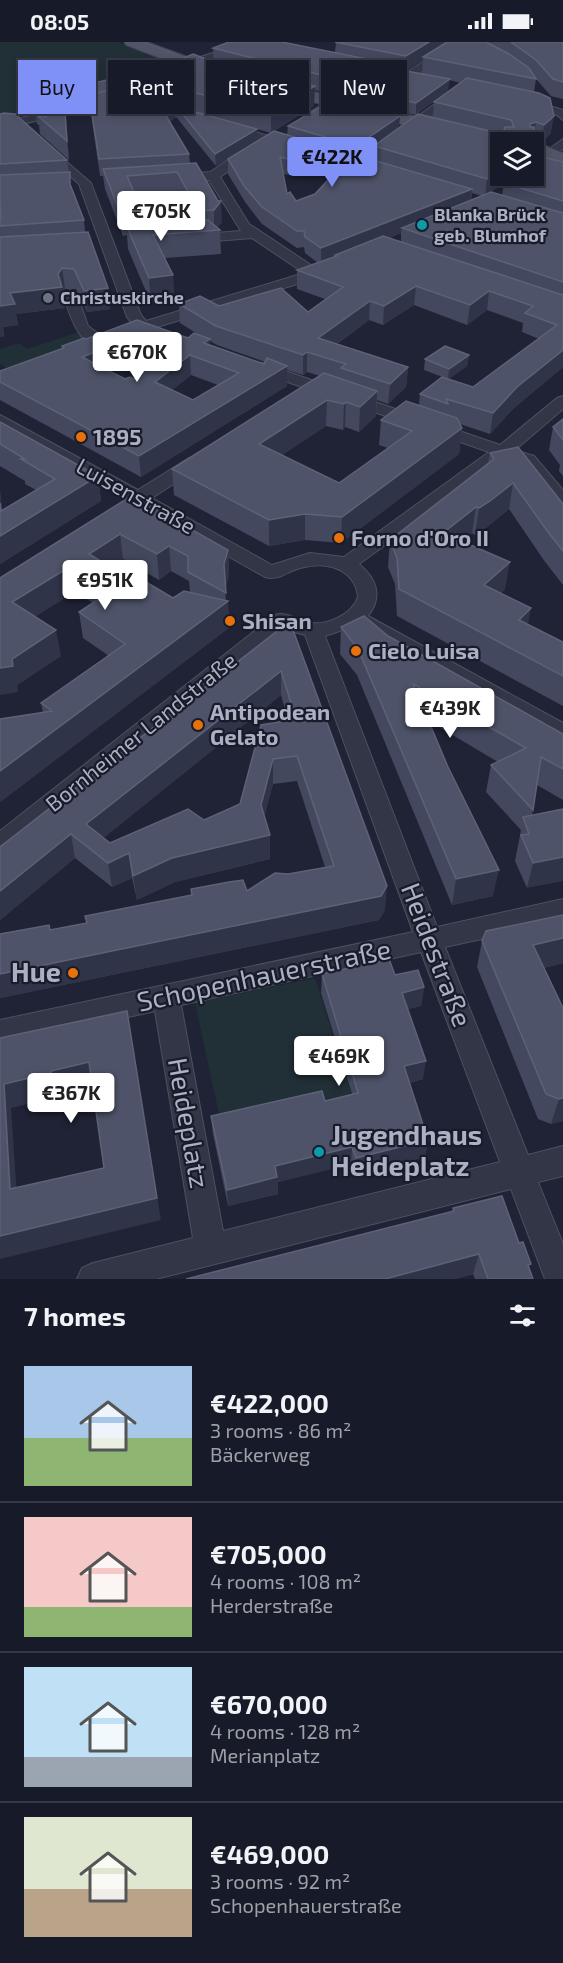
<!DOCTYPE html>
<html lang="en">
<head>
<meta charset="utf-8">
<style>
  body { margin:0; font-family:"Exo 2",sans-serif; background:#242734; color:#f1f3f6; height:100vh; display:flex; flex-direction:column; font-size:22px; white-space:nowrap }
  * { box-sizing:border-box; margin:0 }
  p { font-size:20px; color:#9ea1a8 }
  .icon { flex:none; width:33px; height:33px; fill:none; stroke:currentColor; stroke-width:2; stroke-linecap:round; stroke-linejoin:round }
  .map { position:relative; height:1237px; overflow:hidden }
  .details { display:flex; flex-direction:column; background:#171a28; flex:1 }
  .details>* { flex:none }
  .top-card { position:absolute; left:18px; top:18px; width:528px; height:54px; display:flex; gap:12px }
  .fabs { position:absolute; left:490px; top:90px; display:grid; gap:12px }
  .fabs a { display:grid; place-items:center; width:54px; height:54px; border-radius:0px; background:#171a28; box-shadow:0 3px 9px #0003,0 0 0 2px #363845; font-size:30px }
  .price { position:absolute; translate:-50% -51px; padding:0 14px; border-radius:6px; background:#fff; color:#222; font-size:20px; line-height:39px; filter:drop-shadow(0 2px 3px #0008) }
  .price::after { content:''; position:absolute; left:50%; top:36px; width:18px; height:14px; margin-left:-9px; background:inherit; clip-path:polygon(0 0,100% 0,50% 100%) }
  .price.selected { background:#7f90f6; color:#111 }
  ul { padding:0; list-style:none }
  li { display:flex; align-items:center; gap:18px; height:150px; padding:0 24px }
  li+li { border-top:2px solid #363845 }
  li span { display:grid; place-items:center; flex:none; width:168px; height:120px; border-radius:0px; color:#555 }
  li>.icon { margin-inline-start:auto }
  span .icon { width:72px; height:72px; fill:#fffc; stroke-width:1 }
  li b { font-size:26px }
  h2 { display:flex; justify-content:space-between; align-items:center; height:72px; padding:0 24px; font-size:26px }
  .pill { padding:0 21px; border-radius:0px; background:#171a28; box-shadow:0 3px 9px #0003,0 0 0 2px #363845; font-size:21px; line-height:54px }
  .pill.selected { background:#7f90f6; color:#111 }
  .status { display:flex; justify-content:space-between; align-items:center; height:42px; padding:0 30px; background:#171a28; direction:ltr }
  .status svg { height:16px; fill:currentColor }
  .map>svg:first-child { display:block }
</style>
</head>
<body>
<div class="status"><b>08:05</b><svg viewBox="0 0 49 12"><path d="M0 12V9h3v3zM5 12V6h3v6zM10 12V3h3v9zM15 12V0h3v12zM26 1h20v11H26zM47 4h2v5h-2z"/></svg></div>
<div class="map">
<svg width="563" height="1237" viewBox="0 0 563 1237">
  <rect width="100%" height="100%" fill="#1f2335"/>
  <!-- green -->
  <g fill="#212f36">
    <polygon points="0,0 119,0 177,25 124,52 0,82"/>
    <polygon points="79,290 92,300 13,331 0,322 0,307 19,301 27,307"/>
    <polygon points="315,936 352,1054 221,1081 195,961"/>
  </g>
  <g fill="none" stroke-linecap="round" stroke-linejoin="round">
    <!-- street casing -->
    <g stroke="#4d5061" stroke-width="2">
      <g id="street">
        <polygon points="241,2 245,3 245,7 202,19 197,16"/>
        <polygon points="443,7 452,9 411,37 403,37 403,33"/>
        <polygon points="370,33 379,35 320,72 310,70"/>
        <polygon points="163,34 167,35 167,39 124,59 0,87 0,81 116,54"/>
        <polygon points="453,49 463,51 362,126 354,126 354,120"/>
        <polygon points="524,56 563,68 563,78 557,73 520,61 518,59"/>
        <polygon points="147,60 205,74 296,103 290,107 143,65 141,63"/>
        <polygon points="563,97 563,107 534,128 534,118"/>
        <polygon points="47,103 91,141 141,273 146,279 304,231 252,196 191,201 184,197 191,193 241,189 209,138 175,140 169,136 171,133 210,130 247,106 257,109 220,135 249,182 317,227 324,225 331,229 320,235 157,285 169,293 166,296 156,296 143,290 131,290 128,287 133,283 127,275 79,142 43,110 43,104"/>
        <path d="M70,248L77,252L88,284L107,298L110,301L107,304C80,311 69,271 63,252Z"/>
        <path d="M262,321L500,403L557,356L563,354V367L515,408L534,414L563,448V464L557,463L522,422L505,416L359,522C377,537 383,555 368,574L563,681V699L354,584L325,594L437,885L563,857V879L445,905L528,1113L563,1104V1134L538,1140L563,1202V1237H545L511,1147L156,1237H77L82,1226L93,1221L193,1196L155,969L0,1004V978L413,890L305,593L284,587L9,810L0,813V789L275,573C288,569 298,579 311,581C329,583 352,572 358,555C355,526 326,519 300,526C288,529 279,539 265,535L139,464L125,465L122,461L126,456L0,385V373L138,448L189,416H201L204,420L201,424L152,456L272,523L310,511L344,515L489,410L256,329L254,326ZM421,910L500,1120L223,1189L181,963Z"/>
      </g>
    </g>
    <!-- primary casing -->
    <g stroke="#3c3f4f" stroke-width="2">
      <g id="primary">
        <polygon points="124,0 147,0 226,29 228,33 226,37 214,37 126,3"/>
        <polygon points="270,39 508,97 510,100 501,100 501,107 264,48 261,44"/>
        <polygon points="534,99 563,111 563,124 534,112 534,100 529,100"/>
      </g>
    </g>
    <!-- street -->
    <use href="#street" fill="#333646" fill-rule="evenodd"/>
    <!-- primary -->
    <use href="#primary" fill="#505466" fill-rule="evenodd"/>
    <!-- tram -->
    <g stroke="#54596d" stroke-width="1.5">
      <polyline points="143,0 199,22"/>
      <polyline points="299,53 342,65"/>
      <polyline points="383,72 424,82"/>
      <polyline points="534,111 563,122"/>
    </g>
  </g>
  <!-- wall -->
  <g fill="#43485e" fill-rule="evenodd">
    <path d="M336,0H563V57L551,54L536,37L534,50L551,91L542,100L534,97L533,100H501L513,134L489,151L502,154L504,141L563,120V325L514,366L490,392L460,382L462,386L459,412L341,501L305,498L269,504L174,453L172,427L320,334L307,330L303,333L287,328V344L141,435L0,358V329L62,306V304L86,297L137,278L188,296L201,294L180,281L179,262L308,270L325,257L297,247V228L318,221L305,211L304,205L297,206L262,182L245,160L228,132V117L216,124L177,76V66L174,65L175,76L170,79L189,112L190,122L222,180L217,185L220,188L221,212L165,216L175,258L151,261L128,207L127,193L123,194L105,147L103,134H100L89,58L77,50L76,45L138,35L214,20L213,6L335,10ZM423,18L422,32L406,29ZM366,22L383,25L350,45V57L416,73L449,38L461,41L434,60L433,76L374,104L373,118L358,114L399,85L288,84L287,93L257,99V87L271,91L314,64L315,48L333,53L366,33ZM137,43L138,51L126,48ZM300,123L333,133L315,152L296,159L287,152L283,132L288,133ZM178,150L184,162L140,164L136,154ZM472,151L482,154L471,159ZM401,191V200L389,196ZM414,263L467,283L487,268L523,281L522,290L539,297L473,345L448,337L467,324L469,313L425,317L424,328L445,336L420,352L419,363L381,378L379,403L388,406L339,441L282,413L326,384L343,388L345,385L359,390L376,374L377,358L388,362L406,345L408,325L337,302L369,278L383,283ZM210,299L217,303L265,320L264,322L210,303ZM137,315L155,321L134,337H125L106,327ZM191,333L218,343L193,358L172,348Z"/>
    <polygon points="64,57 66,75 69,118 40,92 39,83 37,82 35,64"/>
    <polygon points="0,72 67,118 71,144 84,178 85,190 108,246 110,267 87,270 76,247 65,247 63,250 65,266 16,272 18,283 3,285 4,294 0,295 0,175 1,175 0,163"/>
    <polygon points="563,377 563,434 559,429 560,423 549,408 553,385"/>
    <polygon points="0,380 98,434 101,459 0,522 0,449 2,468 36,448 25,442 25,439 0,424"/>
    <polygon points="490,411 563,462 563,543 543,517 509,467 487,485 475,493 472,491 462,500 505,547 501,551 528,583 563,600 563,664 397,574 395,542 388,525 390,498 488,421"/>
    <path d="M128,456L228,508L229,533L225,546L226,559L230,585L0,760L43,670L41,661L109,614L83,596L79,570L93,561L75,550L35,574L61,614L17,643L18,650L0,536ZM123,517L159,538L171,529L189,539L190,550L173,556L130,537L111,526Z"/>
    <polygon points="341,585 388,594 563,692 563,758 537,743 532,773 563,767 527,846 515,819 521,788 486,750 491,723 498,720 429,679 493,854 452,863 357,633 340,612"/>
    <path d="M281,586L385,868L379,878L0,956V892L51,888L87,881L191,854V847L247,849L288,832L325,825L297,739L273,742L264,775L270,793V817L175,840L137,858L132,836L112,845L75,816L0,878V805ZM281,653L288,678L240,762L204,778L110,801L103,796Z"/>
    <polygon points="563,873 563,921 544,926 563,1079 551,1082 538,1077 477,925 482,899"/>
    <polygon points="322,932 395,933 424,945 421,964 408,967 423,1037 409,1041 428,1098 425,1115 354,1133 351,1122 278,1140 278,1152 228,1164 213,1092 211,1074 325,1059 352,1052 321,951"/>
    <polygon points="453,1166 529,1227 533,1237 475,1237 473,1232 455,1237 186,1237 452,1170"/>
  </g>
  <!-- shaded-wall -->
  <g fill="#303449">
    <polygon points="429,0 453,0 423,15 423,18 405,30 406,14"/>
    <polygon points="367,17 366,33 333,53 333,36"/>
    <polygon points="450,37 448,49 416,73 416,61"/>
    <polygon points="137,38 137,43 116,52 90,58"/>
    <polygon points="315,44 314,64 271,91 271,70"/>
    <polygon points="64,57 66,75 69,118 67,99"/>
    <polygon points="174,59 175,76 164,84 162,67"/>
    <polygon points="400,74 399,85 356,116 356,104"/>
    <polygon points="554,74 551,91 542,100 544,83"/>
    <polygon points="536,80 533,100 526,100 530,82"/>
    <polygon points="257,87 257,99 216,124 215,112"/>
    <polygon points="300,108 300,123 288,133 288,117"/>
    <polygon points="501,126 501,134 513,134 485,155 487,137"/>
    <polygon points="472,147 470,163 402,186 401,191 337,216 337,214 335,213 335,217 321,223 321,206"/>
    <polygon points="221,159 222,180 214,189 214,168"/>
    <polygon points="62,226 65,247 63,250 65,266 16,272 18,283 3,285 4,294 0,295 0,264 10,251 58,232"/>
    <polygon points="173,233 175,258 151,261 149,236"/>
    <polygon points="416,244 414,263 383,283 384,264"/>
    <polygon points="108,246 110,267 87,270 84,249"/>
    <polygon points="489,249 487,268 467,283 470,263"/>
    <polygon points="370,259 369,278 320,314 318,296"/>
    <polygon points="136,295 137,315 85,335 82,315"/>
    <polygon points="210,297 211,317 204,301"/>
    <polygon points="563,308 563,325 514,366 490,392 493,371 517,345"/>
    <polygon points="307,310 307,330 303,333 303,313"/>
    <polygon points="190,313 191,333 157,360 155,340"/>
    <polygon points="469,313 467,324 448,338 449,327"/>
    <polygon points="287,324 287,344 141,435 139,414"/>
    <polygon points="408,325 406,345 388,362 390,342"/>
    <polygon points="377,349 376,374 359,390 360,365"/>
    <polygon points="327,358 326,384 260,428 259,402"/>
    <polygon points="346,360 345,385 343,388 344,362"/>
    <polygon points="462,386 459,412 341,501 342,475"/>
    <polygon points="98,434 101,459 0,522 0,449 5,490"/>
    <polygon points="513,441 509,467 487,485 475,493 479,466"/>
    <polygon points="476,465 472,491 440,518 443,491"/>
    <polygon points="305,472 305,498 269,504 269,478"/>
    <polygon points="120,492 123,517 93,538 89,512"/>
    <polygon points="169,504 171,529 159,538 157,512"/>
    <polygon points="228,508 229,533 225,548 224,522"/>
    <polygon points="510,520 505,547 480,569 484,543"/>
    <polygon points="71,524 75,550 17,586 12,560"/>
    <polygon points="228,559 230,585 0,760 0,729"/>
    <polygon points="531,566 526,593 519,578"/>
    <polygon points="56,588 61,614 17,643 18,650 0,653 0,626 12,617"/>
    <polygon points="281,629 281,653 90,807 86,782"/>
    <polygon points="273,717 273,742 261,787 261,763"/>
    <polygon points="71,792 75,816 0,878 0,849"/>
    <polygon points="270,793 270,817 175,840 137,858 133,834 172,816"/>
    <polygon points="129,811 132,836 112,845 108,821"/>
    <polygon points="563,815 563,839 527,846 533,821"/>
    <polygon points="499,828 493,854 452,863 456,837"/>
    <polygon points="387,844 385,868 379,878 0,956 0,932"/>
    <polygon points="563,896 563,921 526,930 533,903"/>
    <polygon points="424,945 421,964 399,969 402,951"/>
    <polygon points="131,993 161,1178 0,1217 0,1194 157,1156"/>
    <polygon points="426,1019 423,1037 402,1042 404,1024"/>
    <polygon points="89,1020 94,1044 57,1052 57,1055 11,1066 18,1169 10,1147 4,1042 51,1029"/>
    <polygon points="563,1056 563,1079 551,1082 559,1057"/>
    <polygon points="428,1098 425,1115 354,1133 356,1116"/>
    <polygon points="352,1105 351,1122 278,1140 278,1152 228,1164 227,1148 275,1124"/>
    <polygon points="479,1212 473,1232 455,1237 385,1237"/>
  </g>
  <!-- building -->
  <g fill="#4e5369" stroke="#5d6277" stroke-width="1.5" fill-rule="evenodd">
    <polygon points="229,0 282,0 367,17 333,36 213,6"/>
    <polygon points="335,0 429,0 406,14"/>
    <polygon points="447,0 486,0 509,12 529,26 536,37 423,15"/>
    <polygon points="511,0 563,0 563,40 553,37 536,18"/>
    <polygon points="193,12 219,22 315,44 271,70 136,36"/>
    <polygon points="384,25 450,37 416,61 350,45"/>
    <polygon points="133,32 138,35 136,36 137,38 119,46 89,53 76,45"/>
    <polygon points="467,36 539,51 550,56 554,74 544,83 536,80 530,82 530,85 534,85 534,92 526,100 501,100 501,126 487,137 374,104 418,72 503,92 505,85 514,85 511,78 434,60"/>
    <polygon points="119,46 174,59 162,67 189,112 99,117 89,53"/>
    <polygon points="64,57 67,99 38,74 46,75 35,64"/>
    <polygon points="332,58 400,74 356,104 288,84"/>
    <polygon points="177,65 257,87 215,112"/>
    <polygon points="4,71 15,72 67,118 0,122 0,72"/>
    <path d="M274,89L472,147L321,206L305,195L304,189H297L262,165L244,144L228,117ZM300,108L349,121L338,127L315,152L296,159L290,150L287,152L280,115L288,117Z"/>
    <polygon points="534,113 563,120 563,159 504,141 514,134 534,134"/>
    <path d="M196,121L218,159H221L214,168L121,173L103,127ZM177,130L194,161L140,164L127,134Z"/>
    <polygon points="70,130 70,142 84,178 0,184 0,175 1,175 0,161 0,133"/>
    <polygon points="491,150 563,171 563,240 402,186"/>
    <polygon points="208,178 220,188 153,193 173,233 149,236 126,183"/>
    <polygon points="88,190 108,246 84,249 74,227 62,226 58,232 62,245 10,251 15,262 0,264 0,195"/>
    <polygon points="383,194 563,253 563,308 517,345 493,371 446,357 448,362 420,352 442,335 473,345 557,283 525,271 533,264 489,249 470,263 416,244 384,264 370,259 318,296 408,325 390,342 341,326 346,322 307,310 303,313 216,284 179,262 200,254 219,264 281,246 308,270 343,245 297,228 337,214 335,213"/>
    <path d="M137,278L188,296L194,291L210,297L204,301L264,322L267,316L287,324L139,414L0,340V329L64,306L62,304L84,296L86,297ZM136,295L172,308L134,337L130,335L125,337L82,315ZM190,313L239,331L193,358L155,340Z"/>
    <polygon points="445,304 469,313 449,327 425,317"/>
    <polygon points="324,331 377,349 360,365 346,360 344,362 327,358 259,402 339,441 412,389 381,378 406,359 457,376 462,386 342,475 305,472 269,478 172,427"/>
    <polygon points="563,377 563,398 553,385"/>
    <polygon points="0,380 98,434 0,494 0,461 1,469 55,437 21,417 25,417 0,402"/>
    <polygon points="518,405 563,462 563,509 548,490 513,441 490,459 479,466 476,465 443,491 510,520 484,543 531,566 519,578 563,600 563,634 399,547 397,516 390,498 494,417 490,411"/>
    <polygon points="128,456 136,456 228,508 224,522 226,551 188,530 188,514 169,504 157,512 120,492 89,512 130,537 146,540 173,556 184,549 228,559 0,729 0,677 52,669 41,661 125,602 79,570 111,549 71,524 12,560 56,588 12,617 13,624 0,626 0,536"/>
    <polygon points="364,574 388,594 563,692 563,727 541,715 533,768 491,723 526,706 413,642 448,725 499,828 456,837 358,607 341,585"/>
    <path d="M281,586L293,588L387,844L381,854L0,932V892L49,883L50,888L87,881L85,874L192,853L191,847L229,840L243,838L247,849L275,831L288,832L334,824L297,714L273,717L261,763L270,793L172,816L133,834L129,811L108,821L71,792L0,849V805ZM281,629L296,677L261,683L240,762L204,778L188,767L110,801L86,782Z"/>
    <polygon points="563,767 563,815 533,821 521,793 529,792 523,775"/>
    <polygon points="563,873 563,896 533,903 563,966 563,1056 559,1057 546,1052 482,899 486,889"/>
    <polygon points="389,917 395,933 418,928 424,945 402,951 426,1019 404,1024 428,1098 356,1116 352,1105 275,1124 277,1135 227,1148 211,1074 322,1049 325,1059 358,1051 322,932"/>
    <path d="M127,969L157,1156L0,1194V996ZM89,1020L104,1126L10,1147L4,1042L51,1031V1029Z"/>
    <polygon points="502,1154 519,1201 523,1200 531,1222 528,1223 533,1237 488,1237 479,1212 385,1237 186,1237 454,1169 453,1166"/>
  </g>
  <!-- markers -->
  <g fill="#0f9aa8" stroke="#181b2a" stroke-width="2">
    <circle cx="422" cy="183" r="6"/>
    <circle cx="319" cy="1110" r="6"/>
  </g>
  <circle fill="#6b7280" stroke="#181b2a" stroke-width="2" cx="48" cy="256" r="6"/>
  <g fill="#e8710a" stroke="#181b2a" stroke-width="2">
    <circle cx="81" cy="395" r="6"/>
    <circle cx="339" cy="496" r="6"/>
    <circle cx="230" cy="579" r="6"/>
    <circle cx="356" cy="609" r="6"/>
    <circle cx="198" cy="683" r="6"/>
    <circle cx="73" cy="931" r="6"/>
  </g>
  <g text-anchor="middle" stroke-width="4.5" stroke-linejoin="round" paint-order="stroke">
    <!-- far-poi labels -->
    <g font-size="18" font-weight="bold" fill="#acb0c3" stroke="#181b2a" text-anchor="start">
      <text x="434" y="179">Blanka Brück<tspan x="434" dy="21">geb. Blumhof</tspan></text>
      <text x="60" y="262">Christuskirche</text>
    </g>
    <!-- poi labels -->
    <g font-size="22" font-weight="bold" fill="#acb0c3" stroke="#181b2a" text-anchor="start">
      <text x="93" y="403">1895</text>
      <text x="351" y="504">Forno d'Oro II</text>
      <text x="242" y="587">Shisan</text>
      <text x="368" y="617">Cielo Luisa</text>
      <text x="210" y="678">Antipodean<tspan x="210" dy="25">Gelato</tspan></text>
    </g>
    <!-- street labels -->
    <g font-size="22" fill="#acb0c3" stroke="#181b2a">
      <text transform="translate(136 454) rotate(29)" y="8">Luisenstraße</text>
      <text transform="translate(141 690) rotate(-39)" y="8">Bornheimer Landstraße</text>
    </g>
    <!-- near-street labels -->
    <g font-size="27" fill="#acb0c3" stroke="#181b2a">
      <text transform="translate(436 913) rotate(69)" y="9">Heidestraße</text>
      <text transform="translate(264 934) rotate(-12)" y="9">Schopenhauerstraße</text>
      <text transform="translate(188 1081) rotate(80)" y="9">Heideplatz</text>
    </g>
    <!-- near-poi labels -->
    <g font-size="27" font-weight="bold" fill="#acb0c3" stroke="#181b2a" text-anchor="end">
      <text x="61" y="940">Hue</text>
      <text x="331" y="1103" text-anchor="start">Jugendhaus<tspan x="331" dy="31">Heideplatz</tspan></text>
    </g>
  </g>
</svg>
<div class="fabs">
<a><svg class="icon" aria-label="layers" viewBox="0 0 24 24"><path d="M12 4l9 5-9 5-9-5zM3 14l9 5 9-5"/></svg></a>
</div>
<b class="price selected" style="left:332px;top:146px">€422K</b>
<b class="price" style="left:161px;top:200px">€705K</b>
<b class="price" style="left:137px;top:341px">€670K</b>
<b class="price" style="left:105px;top:569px">€951K</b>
<b class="price" style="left:450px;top:697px">€439K</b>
<b class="price" style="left:339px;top:1045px">€469K</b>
<b class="price" style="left:71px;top:1082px">€367K</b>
<div class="top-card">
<a class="pill selected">Buy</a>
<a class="pill">Rent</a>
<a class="pill">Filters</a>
<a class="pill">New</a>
</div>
</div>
<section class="details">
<h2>7 homes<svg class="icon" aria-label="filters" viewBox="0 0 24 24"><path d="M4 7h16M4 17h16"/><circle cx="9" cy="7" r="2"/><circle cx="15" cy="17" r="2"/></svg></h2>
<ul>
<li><span style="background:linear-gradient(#a9c7e8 60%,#8fb573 0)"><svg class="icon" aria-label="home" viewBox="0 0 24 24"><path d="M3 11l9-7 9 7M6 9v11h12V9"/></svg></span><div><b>€422,000</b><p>3 rooms · 86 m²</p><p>Bäckerweg</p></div></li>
<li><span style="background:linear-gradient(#f6c9c9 75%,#8fb573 0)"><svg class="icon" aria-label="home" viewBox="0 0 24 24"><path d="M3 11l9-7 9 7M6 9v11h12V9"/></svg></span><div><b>€705,000</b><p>4 rooms · 108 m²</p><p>Herderstraße</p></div></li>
<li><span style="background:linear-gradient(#bfe0f5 75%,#9aa5b1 0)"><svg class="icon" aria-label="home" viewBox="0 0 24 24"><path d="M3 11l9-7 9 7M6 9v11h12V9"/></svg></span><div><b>€670,000</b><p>4 rooms · 128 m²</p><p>Merianplatz</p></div></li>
<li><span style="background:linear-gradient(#dfe7d0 60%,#b9a48a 0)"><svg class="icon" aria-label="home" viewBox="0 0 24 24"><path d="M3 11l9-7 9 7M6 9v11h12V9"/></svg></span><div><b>€469,000</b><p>3 rooms · 92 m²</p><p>Schopenhauerstraße</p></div></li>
</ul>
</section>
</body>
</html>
